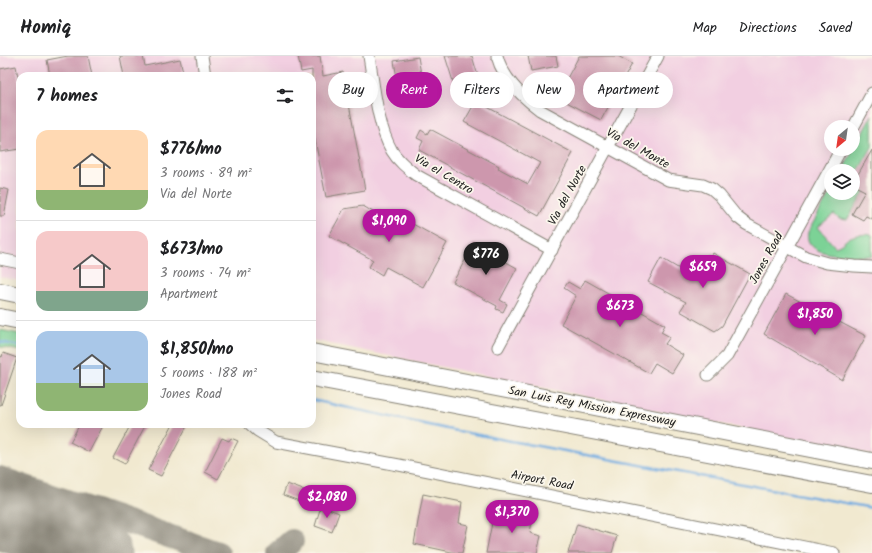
<!DOCTYPE html>
<html lang="en">
<head>
<meta charset="utf-8">
<style>
  body { margin:0; font-family:Kalam,sans-serif; background:#f2f2f2; color:#202124; height:100vh; display:flex; flex-direction:column; font-size:15px; white-space:nowrap }
  * { box-sizing:border-box; margin:0 }
  p { font-size:13px; color:#757577 }
  .icon { flex:none; width:22px; height:22px; fill:none; stroke:currentColor; stroke-width:2; stroke-linecap:round; stroke-linejoin:round }
  .map { position:relative; flex:1; overflow:hidden }
  .sheet { position:absolute; left:16px; top:16px; width:300px; height:356px; display:flex; flex-direction:column; background:#fff; border-radius:12px; box-shadow:0 4px 16px #0002 }
  .sheet>* { flex:none }
  .hud { position:absolute; left:328px; top:16px; width:380px; height:36px; display:flex; gap:8px }
  .needle { width:26px; rotate:209deg }
  .tools { position:absolute; left:824px; top:64px; display:grid; gap:8px }
  .tools a { display:grid; place-items:center; width:36px; height:36px; border-radius:50%; background:#fff; box-shadow:0 4px 16px #0002; font-size:20px }
  .price { position:absolute; translate:-50% -34px; padding:0 9px; border-radius:14px; background:#b5179e; color:#fff; font-size:13px; line-height:26px; filter:drop-shadow(0 1px 2px #0008) }
  .price::after { content:''; position:absolute; left:50%; top:24px; width:12px; height:9px; margin-left:-6px; background:inherit; clip-path:polygon(0 0,100% 0,50% 100%) }
  .price.active { background:#222; color:#fff }
  ul { padding:0; list-style:none }
  li { display:flex; align-items:center; gap:12px; height:100px; padding:0 20px }
  li+li { border-top:1px solid #e0e0e0 }
  li span { display:grid; place-items:center; flex:none; width:112px; height:80px; border-radius:12px; color:#555 }
  li>.icon { margin-inline-start:auto }
  span .icon { width:48px; height:48px; fill:#fffc; stroke-width:1 }
  li b { font-size:17px }
  h2 { display:flex; justify-content:space-between; align-items:center; height:48px; padding:0 20px; font-size:17px }
  .chip { padding:0 14px; border-radius:18px; background:#fff; box-shadow:0 4px 16px #0002; font-size:14px; line-height:36px }
  .chip.active { background:#b5179e; color:#fff }
  header { display:flex; align-items:center; gap:24px; box-sizing:border-box; height:56px; padding:0 20px; background:#fff; border-bottom:1px solid #e0e0e0 }
  header strong { font-size:19px }
  nav { display:flex; gap:22px; margin-inline-start:auto; font-size:14px }
  .map>svg:first-child { display:block }
</style>
</head>
<body>
<header>
<strong>Homiq</strong>
<nav><a>Map</a><a>Directions</a><a>Saved</a></nav>
</header>
<div class="map">
<svg width="872" height="497" viewBox="0 0 872 497">
  <rect width="100%" height="100%" fill="#fbf7ec"/>
  <filter id="ink" filterUnits="userSpaceOnUse"><feTurbulence type="fractalNoise" baseFrequency=".025" numOctaves="2"/><feDisplacementMap in="SourceGraphic" scale="8" xChannelSelector="R" yChannelSelector="G"/><feConvolveMatrix kernelMatrix="1 2 1 2 8 2 1 2 1" color-interpolation-filters="sRGB"/></filter>
  <filter id="wash" filterUnits="userSpaceOnUse"><feTurbulence type="fractalNoise" baseFrequency=".012" numOctaves="4" result="noise"/><feDisplacementMap in="SourceGraphic" scale="16" xChannelSelector="R" yChannelSelector="G"/><feGaussianBlur stdDeviation="0.9" result="paint"/><feColorMatrix in="noise" values="0 0 0 0 0 0 0 0 0 0 0 0 0 0 0 0 0 1.4 0 .05"/><feComposite in="paint" operator="in"/></filter>
  <g filter="url(#wash)">
    <rect width="100%" height="100%" fill="#f1e9d0"/>
    <!-- built -->
    <path fill="#f2cfe1" fill-rule="evenodd" d="M0,0H872V399L312,284V20H20V225L0,221ZM831,71H853V93H831ZM831,115H853V137H831Z"/>
    <!-- green -->
    <g fill="#7bd296" stroke="#4c7759">
      <polygon points="872,59 872,91 853,124 853,115 842,115"/>
      <path d="M853,130L864,136L847,164L839,163L834,158L818,171L835,191C841,190 844,185 849,182C856,178 864,178 872,179V200C855,200 802,203 808,176L831,135V137H853Z"/>
      <polygon points="0,274 20,278 20,295 0,291"/>
    </g>
    <g fill="none" stroke-linecap="round" stroke-linejoin="round">
      <!-- stream -->
      <g stroke="#6faae0" stroke-width="2.5">
        <polyline points="0,286 20,290"/>
        <polyline points="312,344 452,374 872,452"/>
      </g>
      <!-- taxiway -->
      <g stroke="#868276" stroke-width="24">
        <polyline points="0,422 218,497"/>
        <polyline points="278,497 292,485"/>
      </g>
      <!-- runway -->
      <polyline stroke="#868276" stroke-width="61" points="0,463 101,497"/>
    </g>
    <g id="blocks">
      <!-- building -->
      <g fill="#cd97ad">
        <polygon points="68,0 88,0 92,20 50,20 47,4"/>
        <polygon points="120,0 143,0 145,10 180,3 184,20 124,20"/>
        <polygon points="298,0 320,0 323,20 343,16 365,134 326,141 312,68 312,14 301,16"/>
        <polygon points="445,0 472,0 481,30 457,38"/>
        <polygon points="528,0 556,0 558,10 531,15"/>
        <polygon points="579,0 618,0 632,8 601,64 557,41"/>
        <polygon points="418,1 425,41 401,45 394,5"/>
        <polygon points="16,10 20,32 20,93 0,96 0,13"/>
        <polygon points="476,45 573,97 539,160 419,94 423,85 417,82 421,74 427,78 430,73 499,110 498,112 528,128 540,107 464,66"/>
        <polygon points="872,94 872,163 866,160 863,164 852,158 865,135 853,129 853,127"/>
        <polygon points="0,132 9,134 4,160 0,160"/>
        <polygon points="363,150 378,159 380,155 409,171 411,167 447,187 423,231 386,211 382,219 369,211 373,204 329,180 344,153"/>
        <polygon points="474,188 517,212 500,244 507,248 503,256 496,253 497,250 453,226"/>
        <polygon points="713,197 750,218 722,270 715,275 680,255 686,246 648,226 661,202 698,224"/>
        <polygon points="585,224 665,269 661,276 670,281 665,288 683,299 672,317 655,307 649,317 561,268 576,240 564,232 568,226 580,233"/>
        <polygon points="786,238 866,280 842,324 764,278"/>
        <polygon points="3,297 17,302 1,349 0,349 0,300 2,301"/>
        <polygon points="80,368 104,368 89,396 70,386"/>
        <polygon points="131,368 146,368 125,408 113,402"/>
        <polygon points="173,368 188,368 161,420 148,414"/>
        <polygon points="222,382 229,385 231,382 238,385 218,423 205,416"/>
        <polygon points="287,428 322,441 318,452 283,439"/>
        <polygon points="423,438 462,446 459,467 468,469 462,497 456,497 414,488"/>
        <polygon points="321,450 339,457 332,476 315,470"/>
        <polygon points="495,452 533,459 530,477 541,480 537,497 486,497"/>
        <polygon points="577,468 617,480 612,497 568,497"/>
      </g>
    </g>
  </g>
  <g filter="url(#ink)">
    <use href="#blocks" fill-opacity="0" stroke="#868276" stroke-width="1"/>
    <g fill="none" stroke-linecap="round" stroke-linejoin="round">
      <!-- minor casing -->
      <g stroke="#868276" stroke-width="13">
        <g id="minor">
          <polyline points="202,0 205,20"/>
          <path d="M369,0C374,30 377,69 392,95C398,105 407,112 416,119L552,194"/>
          <path d="M497,0C503,23 521,40 540,54L668,124L703,129L712,133L720,140L737,161L746,168L806,201L827,207L854,210L872,211"/>
          <polyline points="853,72 872,37"/>
          <polyline points="0,203 20,207"/>
          <polyline points="498,291 658,0"/>
          <polyline points="708,319 727,300 841,93"/>
          <polyline points="250,368 258,375 276,386 399,409 834,497"/>
        </g>
      </g>
      <!-- highway casing -->
      <g stroke="#868276" stroke-width="18">
        <g id="highway">
          <polyline points="0,235 20,239"/>
          <polyline points="0,261 20,265"/>
          <polyline points="312,296 872,405"/>
          <polyline points="312,322 872,428"/>
        </g>
      </g>
      <!-- minor -->
      <use href="#minor" stroke="#fff" stroke-width="11"/>
      <!-- highway -->
      <use href="#highway" stroke="#fff" stroke-width="16"/>
    </g>
  </g>
  <g text-anchor="middle" stroke-width="3.5" stroke-linejoin="round" paint-order="stroke">
    <!-- street labels -->
    <g font-size="12" fill="#1c1c1c" stroke="#fbf7ec">
      <text transform="translate(638 92) rotate(29)" y="4">Via del Monte</text>
      <text transform="translate(444 118) rotate(31)" y="4">Via el Centro</text>
      <text transform="translate(567 139) rotate(-61)" y="4">Via del Norte</text>
      <text transform="translate(766 202) rotate(-61)" y="4">Jones Road</text>
      <text transform="translate(592 350) rotate(11)" y="4">San Luis Rey Mission Expressway</text>
      <text transform="translate(542 424) rotate(11)" y="4">Airport Road</text>
    </g>
  </g>
</svg>
<div class="tools">
<a><svg class="needle" viewBox="-14 -14 28 28"><path d="M0-13l5 13h-10z" fill="#e53935"/><path d="M0 13l5-13h-10z" fill="#757577"/></svg></a>
<a><svg class="icon" aria-label="layers" viewBox="0 0 24 24"><path d="M12 4l9 5-9 5-9-5zM3 14l9 5 9-5"/></svg></a>
</div>
<b class="price" style="left:389px;top:187px">$1,090</b>
<b class="price active" style="left:486px;top:220px">$776</b>
<b class="price" style="left:703px;top:233px">$659</b>
<b class="price" style="left:620px;top:272px">$673</b>
<b class="price" style="left:815px;top:280px">$1,850</b>
<b class="price" style="left:327px;top:463px">$2,080</b>
<b class="price" style="left:512px;top:478px">$1,370</b>
<div class="hud">
<a class="chip">Buy</a>
<a class="chip active">Rent</a>
<a class="chip">Filters</a>
<a class="chip">New</a>
<a class="chip">Apartment</a>
</div>
<section class="sheet">
<h2>7 homes<svg class="icon" aria-label="filters" viewBox="0 0 24 24"><path d="M4 7h16M4 17h16"/><circle cx="9" cy="7" r="2"/><circle cx="15" cy="17" r="2"/></svg></h2>
<ul>
<li><span style="background:linear-gradient(#ffd9b3 75%,#8fb573 0)"><svg class="icon" aria-label="home" viewBox="0 0 24 24"><path d="M3 11l9-7 9 7M6 9v11h12V9"/></svg></span><div><b>$776/mo</b><p>3 rooms · 89 m²</p><p>Via del Norte</p></div></li>
<li><span style="background:linear-gradient(#f6c9c9 75%,#7fa58c 0)"><svg class="icon" aria-label="home" viewBox="0 0 24 24"><path d="M3 11l9-7 9 7M6 9v11h12V9"/></svg></span><div><b>$673/mo</b><p>3 rooms · 74 m²</p><p>Apartment</p></div></li>
<li><span style="background:linear-gradient(#a9c7e8 65%,#8fb573 0)"><svg class="icon" aria-label="home" viewBox="0 0 24 24"><path d="M3 11l9-7 9 7M6 9v11h12V9"/></svg></span><div><b>$1,850/mo</b><p>5 rooms · 188 m²</p><p>Jones Road</p></div></li>
</ul>
</section>
</div>
</body>
</html>
